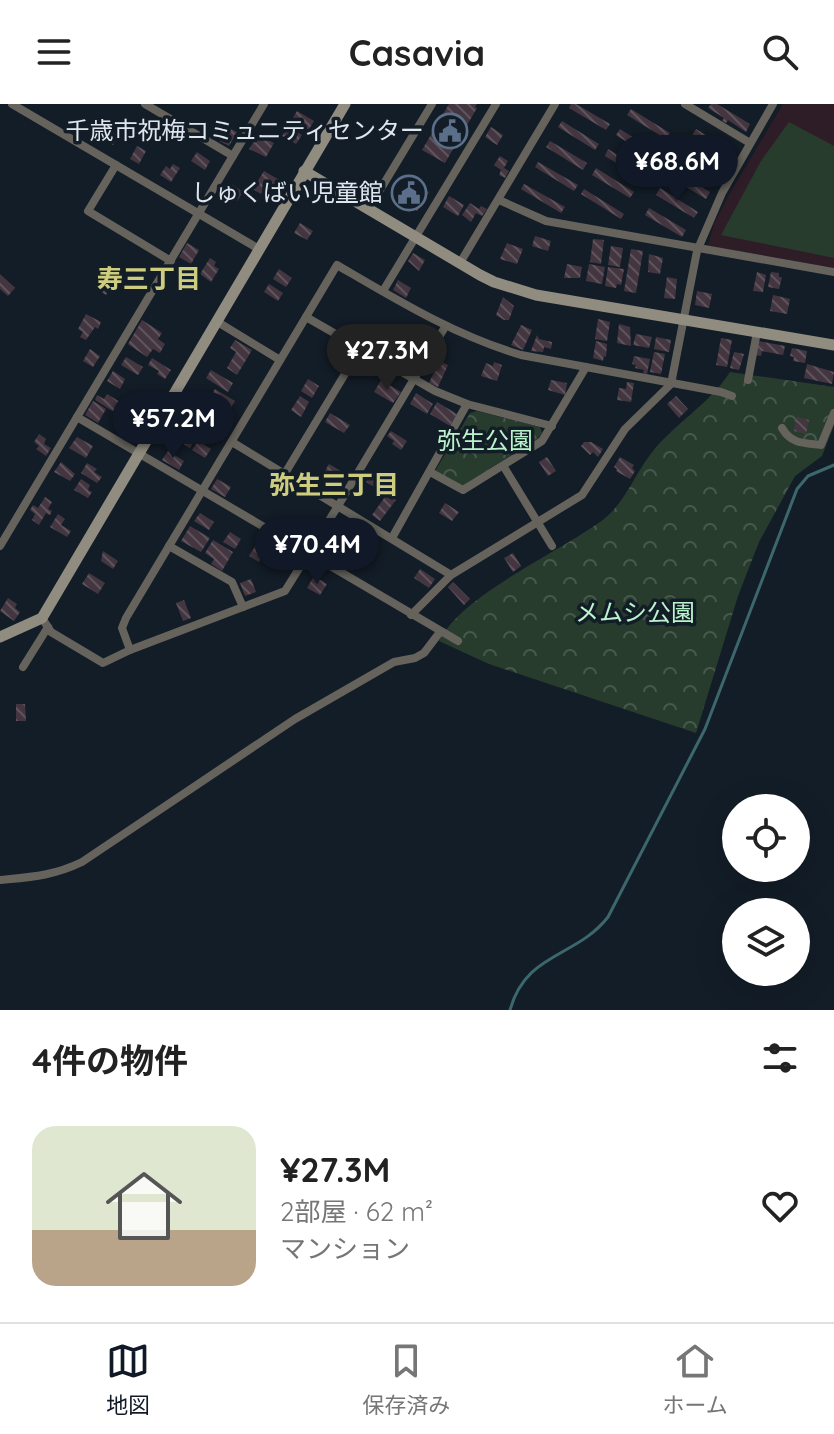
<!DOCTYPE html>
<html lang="ja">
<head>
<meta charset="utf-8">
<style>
  body { margin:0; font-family:Quicksand,"Noto Sans JP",sans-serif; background:#f2f2f2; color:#222; height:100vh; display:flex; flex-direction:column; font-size:30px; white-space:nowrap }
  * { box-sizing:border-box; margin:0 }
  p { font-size:26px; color:#767676 }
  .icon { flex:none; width:44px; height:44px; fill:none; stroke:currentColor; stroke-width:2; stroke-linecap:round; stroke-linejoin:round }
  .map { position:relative; height:906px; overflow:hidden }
  .drawer { display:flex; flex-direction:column; background:#fff; flex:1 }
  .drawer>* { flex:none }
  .tools { position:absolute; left:722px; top:690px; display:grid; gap:16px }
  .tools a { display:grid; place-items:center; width:88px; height:88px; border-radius:50%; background:#fff; box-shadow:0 8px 32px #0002; font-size:40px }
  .price { position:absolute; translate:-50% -68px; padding:0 18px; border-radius:28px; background:#111827; color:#fff; font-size:26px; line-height:52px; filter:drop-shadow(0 2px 4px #0008) }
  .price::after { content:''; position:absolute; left:50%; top:48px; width:24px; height:18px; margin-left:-12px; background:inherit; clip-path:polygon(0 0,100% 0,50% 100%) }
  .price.current { background:#222; color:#fff }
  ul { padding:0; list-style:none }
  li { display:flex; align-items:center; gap:24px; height:200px; padding:0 32px }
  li+li { border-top:2px solid #e0e0e0 }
  li span { display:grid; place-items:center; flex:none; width:224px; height:160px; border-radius:24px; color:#555 }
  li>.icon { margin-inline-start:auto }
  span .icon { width:96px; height:96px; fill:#fffc; stroke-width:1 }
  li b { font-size:34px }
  h2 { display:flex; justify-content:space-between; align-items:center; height:96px; padding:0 32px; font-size:34px }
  header { display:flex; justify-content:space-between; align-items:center; height:104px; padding:0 32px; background:#fff; font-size:36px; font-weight:800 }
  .tabs { display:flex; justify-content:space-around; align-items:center; height:112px; border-top:2px solid #e0e0e0; background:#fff; font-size:22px; color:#767676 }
  .tabs a { display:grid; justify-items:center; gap:4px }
  .tabs .current { color:#111827 }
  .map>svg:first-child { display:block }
</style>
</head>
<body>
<header><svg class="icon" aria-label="menu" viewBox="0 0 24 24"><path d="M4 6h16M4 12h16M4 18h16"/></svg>Casavia<svg class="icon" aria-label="search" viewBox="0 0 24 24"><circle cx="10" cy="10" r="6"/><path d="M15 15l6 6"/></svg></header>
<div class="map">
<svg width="834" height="906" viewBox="0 0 834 906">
  <defs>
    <pattern id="park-crowns" width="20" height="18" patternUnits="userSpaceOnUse" patternTransform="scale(2)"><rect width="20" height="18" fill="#283c2e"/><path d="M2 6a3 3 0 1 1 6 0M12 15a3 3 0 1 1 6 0" fill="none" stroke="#47584d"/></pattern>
    <pattern id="building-back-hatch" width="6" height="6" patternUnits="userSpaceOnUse" patternTransform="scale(2)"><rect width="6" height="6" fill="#443640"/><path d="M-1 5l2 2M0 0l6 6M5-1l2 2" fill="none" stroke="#5f535c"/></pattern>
  </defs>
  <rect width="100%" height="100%" fill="#131d27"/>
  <!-- education -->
  <polygon fill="#2e1d26" points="783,0 834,0 834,164 708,142 714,120 730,89"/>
  <!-- grass -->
  <polygon fill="#283c2e" points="789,18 834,42 834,154 721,131 761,57"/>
  <!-- park -->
  <g fill="url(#park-crowns)">
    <path d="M730,268L834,283V321L822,352L795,372L759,438L738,492L696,629L489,560L439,537C464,489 559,449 604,415C625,398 634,372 650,351C673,320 710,300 730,268Z"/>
    <polygon points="477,307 540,323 542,329 538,334 462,382 435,367 470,309"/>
  </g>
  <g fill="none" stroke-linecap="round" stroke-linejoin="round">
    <!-- stream -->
    <path stroke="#3b676d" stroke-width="3" d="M510,906C526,848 576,854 608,813L705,625L797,385L808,372L834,361"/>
  </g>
  <!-- building -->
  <g fill="url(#building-back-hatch)">
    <polygon points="449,0 477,0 475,3 477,4 445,59 422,46"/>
    <polygon points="571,0 576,0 610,20 606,26 569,4"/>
    <polygon points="711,0 717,0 750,20 746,28 728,16 726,19 722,17 724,14 708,4"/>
    <polygon points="631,5 670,29 666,35 627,11"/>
    <polygon points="297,7 314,17 308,27 291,17"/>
    <polygon points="562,17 599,40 595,46 558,23"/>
    <polygon points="105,23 118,32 113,41 99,33"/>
    <polygon points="227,23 237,28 229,42 219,37"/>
    <polygon points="288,23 302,31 296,40 282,32"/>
    <polygon points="491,23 503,31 497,41 485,33"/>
    <polygon points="620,25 657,49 653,55 616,31"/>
    <polygon points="696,25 734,48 730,55 692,32"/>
    <polygon points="258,31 274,39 266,53 249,45"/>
    <polygon points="550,37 587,59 583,66 546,43"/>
    <polygon points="137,42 146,47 139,60 130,55"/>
    <polygon points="608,45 645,68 641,74 605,52"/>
    <polygon points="683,45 722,67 717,75 679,52"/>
    <polygon points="197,48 210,57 205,66 191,57"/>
    <polygon points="500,52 508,57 504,64 509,67 505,74 499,71 501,66 494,61"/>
    <polygon points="538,58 578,81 574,87 535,63"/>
    <polygon points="173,60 180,64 171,78 160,71 166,62 170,65"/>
    <polygon points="596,64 634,88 630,94 592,71"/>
    <polygon points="672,65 710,88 706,95 668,72"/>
    <polygon points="264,67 281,77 275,87 266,82 261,90 253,85"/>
    <polygon points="401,72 429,88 417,107 408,101 405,105 395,99 399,92 392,87"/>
    <polygon points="230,79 243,88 237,97 220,85 222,80 227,83"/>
    <polygon points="524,80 565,103 561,109 521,85"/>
    <polygon points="660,84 698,108 694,114 656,91"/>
    <polygon points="584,85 624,110 621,115 581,90"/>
    <polygon points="449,92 464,101 458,112 443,103"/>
    <polygon points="470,99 479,105 481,102 487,105 482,112 476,109 471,118 462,111"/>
    <polygon points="649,104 686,126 682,133 645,111"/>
    <polygon points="300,119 313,127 307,136 294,129"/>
    <polygon points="535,132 551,137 548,147 532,142"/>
    <polygon points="593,135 604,136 601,160 590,158"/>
    <polygon points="187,139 199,146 191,160 179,153"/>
    <polygon points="507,139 523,145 517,160 500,155"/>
    <polygon points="611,142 623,144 620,163 608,161"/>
    <polygon points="631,145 643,147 636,189 624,187"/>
    <polygon points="413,149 425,156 419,167 408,157"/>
    <polygon points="649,150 663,154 660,170 648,168"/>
    <polygon points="210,154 216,158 214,162 219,165 211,178 200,170"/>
    <polygon points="567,160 582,163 580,174 564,174"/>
    <polygon points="589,160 605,163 602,180 586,177"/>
    <polygon points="608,163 624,165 621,181 617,180 616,184 605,182"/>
    <polygon points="279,165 292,174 286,183 273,175"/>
    <polygon points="757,168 766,171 763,188 753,187"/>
    <polygon points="771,168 779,169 779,173 782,173 779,185 768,183"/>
    <polygon points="108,169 116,174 106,191 98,186"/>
    <polygon points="0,170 15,184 8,192 0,185"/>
    <polygon points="667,173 677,175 675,195 664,194"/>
    <polygon points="398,176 411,184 406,194 393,186"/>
    <polygon points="269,180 283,189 278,197 264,188"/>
    <polygon points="697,187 712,190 709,204 695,201"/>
    <polygon points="773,191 790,195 787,210 770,207"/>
    <polygon points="503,193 514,202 509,216 504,216 496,211"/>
    <polygon points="86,210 101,218 98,225 95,223 86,236 80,233 83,228 78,225"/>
    <polygon points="598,215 610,218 607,237 595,235"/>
    <polygon points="142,216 162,229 158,235 165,240 160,249 153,245 147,253 128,240"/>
    <polygon points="619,220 630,223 631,242 617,239"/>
    <polygon points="521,221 532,226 523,246 511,241"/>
    <polygon points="636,230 652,233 649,244 633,241"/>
    <polygon points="537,231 539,235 552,238 551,245 544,243 543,248 531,247"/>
    <polygon points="656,233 671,236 669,248 654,245"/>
    <polygon points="721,234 732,236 727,263 716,261"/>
    <polygon points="235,236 252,246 237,271 227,264 236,248 230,244"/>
    <polygon points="596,237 607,240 606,253 604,252 603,257 593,254"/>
    <polygon points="758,237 785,242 783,251 762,247 761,252 755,251"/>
    <polygon points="792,244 807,247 805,259 793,257 794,253 790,252"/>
    <polygon points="90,245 100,252 93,263 83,257"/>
    <polygon points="654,248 665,250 661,270 650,268"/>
    <polygon points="734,248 744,250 739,266 730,264"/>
    <polygon points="634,252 650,255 647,270 643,269 644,266 635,264 636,261 632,260"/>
    <polygon points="126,253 143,263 138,271 121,261"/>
    <polygon points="152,254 171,266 165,275 157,270 159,267 148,261"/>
    <polygon points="439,257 448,261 438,283 429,279"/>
    <polygon points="494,258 502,261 497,277 481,272 486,259 493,262"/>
    <polygon points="807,260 834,268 832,280 804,274"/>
    <polygon points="211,266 233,279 228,288 206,274"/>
    <polygon points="113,267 125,275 120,285 107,277"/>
    <polygon points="308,275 319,282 312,294 301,287"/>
    <polygon points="381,276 401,288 393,299 374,288"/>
    <polygon points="551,276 567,279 565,291 548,286"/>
    <polygon points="627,278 634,279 631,298 617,296 619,284 626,285"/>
    <polygon points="215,285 235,297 229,307 209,295"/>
    <polygon points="416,289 433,300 427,310 410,300"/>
    <polygon points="107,290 120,298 114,308 95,296 97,291 104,295"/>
    <polygon points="300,292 309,298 301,313 291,306"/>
    <polygon points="676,292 688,305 679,314 667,300"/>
    <polygon points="93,297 106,305 98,319 85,311"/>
    <polygon points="437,298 457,310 450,322 430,310"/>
    <polygon points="197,304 211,310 204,321 192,313"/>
    <polygon points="118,309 133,318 128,326 113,317"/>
    <polygon points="330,309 350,321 344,329 325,318"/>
    <polygon points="797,313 809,316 806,330 794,327"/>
    <polygon points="216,316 227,323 221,334 210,327"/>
    <polygon points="176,327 195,336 190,344 172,333"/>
    <polygon points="391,327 407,337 401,346 392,340 394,337 387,332"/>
    <polygon points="39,330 46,335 44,340 51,344 46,352 36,345 39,342 34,338"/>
    <polygon points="77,333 93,342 86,354 69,344"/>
    <polygon points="198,337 211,345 205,354 192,346"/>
    <polygon points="584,338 591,338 603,345 598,353 593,348 590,351 581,342"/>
    <polygon points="168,347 184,357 179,366 162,356"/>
    <polygon points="547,353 556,367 548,372 539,358"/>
    <polygon points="620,353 634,361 632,364 635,367 630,375 616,367 617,365 614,363"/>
    <polygon points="61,358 75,370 70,377 54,368"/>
    <polygon points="87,359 97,365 94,368 102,373 97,379 81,369"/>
    <polygon points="329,360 346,370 340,379 324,369"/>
    <polygon points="372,369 387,379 381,387 366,378"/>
    <polygon points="81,375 90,381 88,386 92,388 88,394 74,386"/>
    <polygon points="217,375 231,383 225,393 211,385"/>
    <polygon points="387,390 396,396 380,417 372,411"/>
    <polygon points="45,393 52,398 48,405 52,407 50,411 46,409 39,421 32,416 35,410 30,406 33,401 38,404"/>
    <polygon points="445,399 459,408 452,417 439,409"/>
    <polygon points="200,409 214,418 209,426 194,417"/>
    <polygon points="58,410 65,415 61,421 71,427 67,433 50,423"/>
    <polygon points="190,422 210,434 201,448 181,437"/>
    <polygon points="230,428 241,435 235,445 223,438"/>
    <polygon points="213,436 233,448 222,467 211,460 214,455 205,449"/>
    <polygon points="257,439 267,444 259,458 249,452"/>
    <polygon points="103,447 118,457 113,465 101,457"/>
    <polygon points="513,449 521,462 513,468 504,454"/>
    <polygon points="420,465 435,475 429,484 414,474"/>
    <polygon points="89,469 105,479 98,490 82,480"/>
    <polygon points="314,472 327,480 320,491 307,484"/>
    <polygon points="251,475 256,488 245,492 240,479"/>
    <polygon points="453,478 470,495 464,501 448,483"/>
    <polygon points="8,494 17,500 15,504 20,508 14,517 0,507"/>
    <polygon points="184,496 191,514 183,517 176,499"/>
    <polygon points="16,600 25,600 26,617 16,617"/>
  </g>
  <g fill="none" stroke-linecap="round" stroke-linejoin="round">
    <!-- street -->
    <g stroke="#65635c" stroke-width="8">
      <polyline points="12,0 259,145"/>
      <polyline points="145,0 233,52"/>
      <polyline points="685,0 750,39"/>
      <polyline points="116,61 88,107 171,157"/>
      <polyline points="499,96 546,117 834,168"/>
      <polyline points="368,106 432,0"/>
      <polyline points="460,159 555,0"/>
      <polyline points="383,187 496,0"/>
      <polyline points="306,213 435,287 467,300 552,322"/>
      <polyline points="216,217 280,256"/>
      <polyline points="748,276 757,228"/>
      <polyline points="77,313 458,537"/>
      <path d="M782,324C791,340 804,339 821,341L834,309"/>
      <polyline points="232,338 451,471"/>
      <polyline points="504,363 552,442"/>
      <polyline points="430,368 463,386 542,337 586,263"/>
      <polyline points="284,371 360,245"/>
      <polyline points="392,434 467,300"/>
      <polyline points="0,442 264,0"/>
      <polyline points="169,442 232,478 243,503"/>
      <polyline points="411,511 451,471 582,391 625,325 671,280 697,147 722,89 773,0"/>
      <polyline points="42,514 51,528 103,559 130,546 285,487 338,402 445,223"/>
      <path d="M130,546L122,524L126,514L337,161C397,196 454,231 521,251L721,288L732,292"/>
      <polyline points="23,563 48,523"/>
      <path d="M0,776C31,773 53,772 82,758L295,615L394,558L415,554L424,549L440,528"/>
    </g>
    <!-- secondary -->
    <g stroke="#908c80" stroke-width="11">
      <polyline points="304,67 480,171 494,178 536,191 834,241"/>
      <polyline points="0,533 42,514 345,0"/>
    </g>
  </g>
  <!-- icons -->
  <defs>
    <g id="civic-ring" transform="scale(1.8)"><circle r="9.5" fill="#131d27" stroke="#5c6f8a" stroke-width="1.5"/><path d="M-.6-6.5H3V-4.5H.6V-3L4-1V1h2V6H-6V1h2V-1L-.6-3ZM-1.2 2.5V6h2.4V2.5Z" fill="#5c6f8a"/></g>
  </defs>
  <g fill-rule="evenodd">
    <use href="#civic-ring" x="450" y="27"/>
    <use href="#civic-ring" x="409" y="89"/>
  </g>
  <g text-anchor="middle" stroke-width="7" stroke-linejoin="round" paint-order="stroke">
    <!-- poi labels -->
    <g font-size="24" fill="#dfe6ee" stroke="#131d27" text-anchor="end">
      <text x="424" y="35">千歳市祝梅コミュニティセンター</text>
      <text x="383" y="97">しゅくばい児童館</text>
    </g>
    <!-- park labels -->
    <g font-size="24" fill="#bbf4cc" stroke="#131d27">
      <text x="485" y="345">弥生公園</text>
      <text x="635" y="517">メムシ公園</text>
    </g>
    <!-- neighbourhood labels -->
    <g font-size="26" font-weight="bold" fill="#cecd7f" stroke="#131d27">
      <text x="149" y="184">寿三丁目</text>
      <text x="334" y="390">弥生三丁目</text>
    </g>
  </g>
</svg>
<div class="tools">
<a><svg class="icon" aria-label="locate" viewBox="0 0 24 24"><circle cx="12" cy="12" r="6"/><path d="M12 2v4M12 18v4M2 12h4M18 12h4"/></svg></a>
<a><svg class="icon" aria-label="layers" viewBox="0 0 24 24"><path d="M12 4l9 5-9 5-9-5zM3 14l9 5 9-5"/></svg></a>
</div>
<b class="price" style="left:677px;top:99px">¥68.6M</b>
<b class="price current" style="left:387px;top:288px">¥27.3M</b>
<b class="price" style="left:173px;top:356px">¥57.2M</b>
<b class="price" style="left:317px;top:482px">¥70.4M</b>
</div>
<section class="drawer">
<h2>4件の物件<svg class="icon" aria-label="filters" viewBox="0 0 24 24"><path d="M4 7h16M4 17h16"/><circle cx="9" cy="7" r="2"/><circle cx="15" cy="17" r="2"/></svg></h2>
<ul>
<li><span style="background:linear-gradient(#dfe7d0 65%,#b9a48a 0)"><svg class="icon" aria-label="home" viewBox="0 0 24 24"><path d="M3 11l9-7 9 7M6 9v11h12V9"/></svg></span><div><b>¥27.3M</b><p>2部屋 · 62 m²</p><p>マンション</p></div><svg class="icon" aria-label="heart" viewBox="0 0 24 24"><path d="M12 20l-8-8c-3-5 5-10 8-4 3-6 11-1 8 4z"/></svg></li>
</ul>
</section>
<nav class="tabs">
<a class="current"><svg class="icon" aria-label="map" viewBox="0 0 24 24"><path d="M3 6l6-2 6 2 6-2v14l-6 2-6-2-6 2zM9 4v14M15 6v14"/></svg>地図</a>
<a><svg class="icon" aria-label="saved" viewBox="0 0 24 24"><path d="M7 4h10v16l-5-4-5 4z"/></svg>保存済み</a>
<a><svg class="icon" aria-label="home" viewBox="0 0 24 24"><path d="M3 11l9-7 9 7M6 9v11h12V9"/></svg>ホーム</a>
</nav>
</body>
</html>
